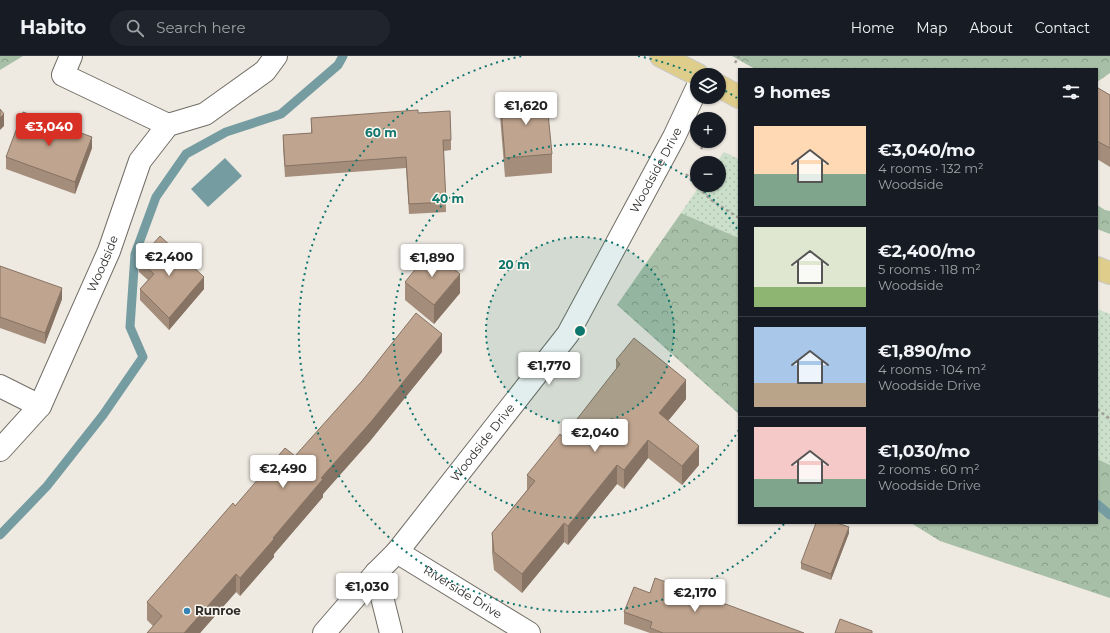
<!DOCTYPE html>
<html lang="en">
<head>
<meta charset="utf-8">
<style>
  body { margin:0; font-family:Montserrat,sans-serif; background:#20242c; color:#f1f3f6; height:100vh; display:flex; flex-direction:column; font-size:15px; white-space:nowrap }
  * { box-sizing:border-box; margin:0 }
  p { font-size:13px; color:#9ea1a6 }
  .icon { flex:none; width:22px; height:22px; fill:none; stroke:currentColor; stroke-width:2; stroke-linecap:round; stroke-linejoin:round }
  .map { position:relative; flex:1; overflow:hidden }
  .side { position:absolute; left:738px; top:12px; width:360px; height:456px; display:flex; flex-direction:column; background:#171b24; border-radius:0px; box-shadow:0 1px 3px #0004 }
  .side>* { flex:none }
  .tools { position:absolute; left:690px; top:12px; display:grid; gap:8px }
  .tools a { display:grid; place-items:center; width:36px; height:36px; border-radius:50%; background:#171b24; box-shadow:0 1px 3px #0004; font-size:20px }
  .price { position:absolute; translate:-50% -34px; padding:0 9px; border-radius:4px; background:#fff; color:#222; font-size:13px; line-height:26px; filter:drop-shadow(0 1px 2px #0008) }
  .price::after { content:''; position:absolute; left:50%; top:24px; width:12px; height:9px; margin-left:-6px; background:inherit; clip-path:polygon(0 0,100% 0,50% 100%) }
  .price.selected { background:#d93025; color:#fff }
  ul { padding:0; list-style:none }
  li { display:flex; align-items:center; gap:12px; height:100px; padding:0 16px }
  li+li { border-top:1px solid #363941 }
  li span { display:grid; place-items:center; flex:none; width:112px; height:80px; border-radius:0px; color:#555 }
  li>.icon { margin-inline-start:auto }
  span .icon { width:48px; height:48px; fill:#fffc; stroke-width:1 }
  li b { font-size:17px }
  h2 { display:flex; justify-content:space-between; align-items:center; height:48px; padding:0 16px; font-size:17px }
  header { display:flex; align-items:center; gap:24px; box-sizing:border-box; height:56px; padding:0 20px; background:#171b24; border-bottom:1px solid #363941 }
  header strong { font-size:19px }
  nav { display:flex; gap:22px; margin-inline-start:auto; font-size:14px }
  .search { width:280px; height:36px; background:#20242c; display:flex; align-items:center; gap:10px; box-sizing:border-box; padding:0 14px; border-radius:22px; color:#9ea1a6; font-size:15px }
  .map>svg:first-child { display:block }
</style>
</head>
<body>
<header>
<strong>Habito</strong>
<div class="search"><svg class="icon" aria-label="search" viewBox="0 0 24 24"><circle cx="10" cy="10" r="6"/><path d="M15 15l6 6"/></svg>Search here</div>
<nav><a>Home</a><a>Map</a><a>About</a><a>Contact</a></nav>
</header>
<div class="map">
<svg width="1110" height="577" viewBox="0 0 1110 577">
  <defs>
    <pattern id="green-dots" width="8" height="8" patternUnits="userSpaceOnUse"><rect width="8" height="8" fill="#cbdfcb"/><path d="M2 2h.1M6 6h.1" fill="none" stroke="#afc0ae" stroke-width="1.8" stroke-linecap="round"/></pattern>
    <pattern id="forest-crowns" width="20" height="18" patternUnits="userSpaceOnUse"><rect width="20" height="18" fill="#a7bfa7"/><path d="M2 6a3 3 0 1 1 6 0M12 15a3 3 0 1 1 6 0" fill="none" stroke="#889c88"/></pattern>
  </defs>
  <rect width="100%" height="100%" fill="#eee9e1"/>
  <!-- green -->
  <g fill="url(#green-dots)">
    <polygon points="724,96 739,103 739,182 681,157 700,129 719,129 719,107 716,107"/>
    <polygon points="1097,253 1110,258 1110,409 1097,403"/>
  </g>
  <!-- forest -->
  <g fill="url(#forest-crowns)">
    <polygon points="0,0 23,0 0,14"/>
    <polygon points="732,0 1110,0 1110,17 1097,26 1097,13 755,13"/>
    <polygon points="1097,149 1105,154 1110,155 1110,178 1097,173"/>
    <polygon points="681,157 739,182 739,358 617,249"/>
    <polygon points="1097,403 1110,409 1110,542 940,485 911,467 1097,467"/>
  </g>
  <!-- water -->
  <polygon fill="#759ca1" points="225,102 242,120 208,151 191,133"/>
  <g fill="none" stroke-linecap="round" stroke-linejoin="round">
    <!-- stream -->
    <g stroke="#759ca1" stroke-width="9">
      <polyline points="1097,448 1110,459"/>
      <polyline points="0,479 47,430 103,359 143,301 130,271 135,198 156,141 186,98 226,76 281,58 338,9 343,0"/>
    </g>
    <!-- minor casing -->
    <g stroke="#716e66" stroke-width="24">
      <g id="minor">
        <polyline points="71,0 63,19 168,69"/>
        <polyline points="0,330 40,350"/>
        <path id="s1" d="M0,394L40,350L109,195L140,105L168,69L205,58L265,15L276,0"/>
        <path id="s2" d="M397,496L529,577"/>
        <polyline points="376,517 391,577"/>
        <path id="s3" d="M324,577L376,517L397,496L568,278L674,81L697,32"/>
      </g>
    </g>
    <!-- major casing -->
    <g stroke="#c9c9c8" stroke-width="24">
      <g id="major">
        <polyline points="661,0 698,19"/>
        <polyline points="719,30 739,41"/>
        <polyline points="1097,212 1110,217"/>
      </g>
    </g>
    <!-- path -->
    <g stroke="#a19e98" stroke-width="2.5" stroke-dasharray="3 3" stroke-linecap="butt">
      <polyline points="735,7 739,0"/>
      <polyline points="701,93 706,85"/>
      <polyline points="686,118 711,144 739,162"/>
      <polyline points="1097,353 1110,363"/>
    </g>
    <!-- minor -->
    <use href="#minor" stroke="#fff" stroke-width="22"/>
    <!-- major -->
    <use href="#major" stroke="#decd8b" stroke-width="22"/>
  </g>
  <!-- wall -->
  <g fill="#a48d7b">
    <polygon points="1097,34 1110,39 1110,111 1097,103"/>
    <polygon points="500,41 552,98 552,117 505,121 500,60"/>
    <polygon points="418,57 451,84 451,94 444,95 446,156 409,158 406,112 285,121 283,90 283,79 311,77 311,62"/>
    <polygon points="92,92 75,138 6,113 6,101"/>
    <polygon points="139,204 204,233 169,274 140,244 140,233 148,224 139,216"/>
    <polygon points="0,210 62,243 45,288 0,272"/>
    <polygon points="405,226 460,237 434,268 405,244"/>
    <polygon points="442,296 370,385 323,438 323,441 274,498 274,501 240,540 236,536 200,577 147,577 153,570 147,564 147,546 295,400"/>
    <polygon points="616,304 686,343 668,365 699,409 682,429 648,402 624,433 617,428 568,489 564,486 522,537 494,514 492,496 492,477 527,434 527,419 563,381 616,314"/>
    <polygon points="849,477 831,524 801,513 801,507"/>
    <polygon points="650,537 804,577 650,577 624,568 624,556"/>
  </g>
  <!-- shaded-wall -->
  <g fill="#867364">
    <polygon points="4,58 4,70 0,74 0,62"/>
    <polygon points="92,81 92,92 75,138 75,126"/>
    <polygon points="460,218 460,237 434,268 434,249"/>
    <polygon points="204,221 204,233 169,274 169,262"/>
    <polygon points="62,232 62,243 45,288 45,277"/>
    <polygon points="442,278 442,296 370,385 323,438 323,441 274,498 274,501 240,540 240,522 321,422"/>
    <polygon points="686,324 686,343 659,376 659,357"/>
    <polygon points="648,384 648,402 624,433 624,414"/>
    <polygon points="699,390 699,409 682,429 682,410"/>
    <polygon points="617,409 617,428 568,489 568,470"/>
    <polygon points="564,467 564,486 522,537 522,518"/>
    <polygon points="849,471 849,477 831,524 831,518"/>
    <polygon points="236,518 236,536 200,577 184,577"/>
  </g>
  <!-- building -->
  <g fill="#bfa48f" stroke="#867364">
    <polygon points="1098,32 1110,39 1110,92 1097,85 1097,34"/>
    <polygon points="546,37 552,98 505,102 500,41"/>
    <polygon points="0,53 4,58 0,62"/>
    <polygon points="418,54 418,57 450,55 451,84 443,84 446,146 409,148 406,101 285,110 283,79 312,77 311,62"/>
    <polygon points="23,56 92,81 75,126 6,101"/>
    <polygon points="160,180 204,221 169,262 140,233 154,218 139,204"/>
    <polygon points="431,194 460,218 434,249 405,226"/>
    <polygon points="0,210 62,232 45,277 0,261"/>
    <polygon points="416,257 442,278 370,367 321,422 323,423 273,482 274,483 240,522 236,518 184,577 147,577 162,560 147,546 233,447 235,450 285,392 295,400 362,325"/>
    <polygon points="634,282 686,324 659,357 699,390 682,410 648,384 624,414 617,409 568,470 564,467 522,518 494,496 492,477 535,425 527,419 560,378 563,381 620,308 616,304"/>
    <polygon points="816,467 837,467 849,471 831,518 801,507"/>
    <polygon points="655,522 804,577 663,577 650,572 652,566 624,556 634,531 650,537"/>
    <polygon points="840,563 872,575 872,577 835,577"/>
  </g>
  <!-- distance rings -->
  <circle cx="580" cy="275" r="94" fill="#0f766e" fill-opacity=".12"/>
  <g fill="none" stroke="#0f766e" stroke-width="2" stroke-dasharray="2 4">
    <circle cx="580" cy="275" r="94"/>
    <path d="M739 374A187 187 0 1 1 739 176"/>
    <path d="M784 468A281 281 0 1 1 522 0M638 0A281 281 0 0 1 697 19M720 32A281 281 0 0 1 737 42"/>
  </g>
  <!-- markers -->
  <circle fill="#3484b6" stroke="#fbf7ee" stroke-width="1.5" cx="187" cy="555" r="4"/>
  <g text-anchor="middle" stroke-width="3" stroke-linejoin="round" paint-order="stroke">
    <!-- street labels -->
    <g font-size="12" fill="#2f2e2b" stroke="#fbf7ee">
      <text dy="4" stroke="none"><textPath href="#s3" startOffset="572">Woodside Drive</textPath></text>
      <text dy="4" stroke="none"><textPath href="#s1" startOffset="215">Woodside</textPath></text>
      <text dy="4" stroke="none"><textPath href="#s3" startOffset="248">Woodside Drive</textPath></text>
      <text dy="4" stroke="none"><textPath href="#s2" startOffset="77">Riverside Drive</textPath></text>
    </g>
    <!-- poi labels -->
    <g font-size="12" font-weight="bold" fill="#2f2e2b" stroke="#fbf7ee" text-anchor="start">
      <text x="195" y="559">Runroe</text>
    </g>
  </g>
  <circle cx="580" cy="275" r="6" fill="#0f766e" stroke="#fbf7ee" stroke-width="2"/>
  <g font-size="12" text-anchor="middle" font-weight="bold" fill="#0f766e" stroke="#fbf7ee" stroke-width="3" stroke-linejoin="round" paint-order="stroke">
    <text x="381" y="81">60 m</text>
    <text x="448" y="147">40 m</text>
    <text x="514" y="213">20 m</text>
  </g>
</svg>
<div class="tools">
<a><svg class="icon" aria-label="layers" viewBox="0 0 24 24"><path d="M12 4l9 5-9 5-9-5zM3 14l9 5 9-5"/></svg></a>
<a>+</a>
<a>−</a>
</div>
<b class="price" style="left:526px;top:70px">€1,620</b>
<b class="price selected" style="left:49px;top:91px">€3,040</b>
<b class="price" style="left:169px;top:221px">€2,400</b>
<b class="price" style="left:432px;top:222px">€1,890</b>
<b class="price" style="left:549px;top:330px">€1,770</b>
<b class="price" style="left:595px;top:397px">€2,040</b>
<b class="price" style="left:283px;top:433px">€2,490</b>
<b class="price" style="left:367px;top:551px">€1,030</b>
<b class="price" style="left:695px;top:557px">€2,170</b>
<section class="side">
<h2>9 homes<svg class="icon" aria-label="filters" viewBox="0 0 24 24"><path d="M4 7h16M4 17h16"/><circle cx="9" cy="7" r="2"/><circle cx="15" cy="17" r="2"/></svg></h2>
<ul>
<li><span style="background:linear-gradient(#ffd9b3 60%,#7fa58c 0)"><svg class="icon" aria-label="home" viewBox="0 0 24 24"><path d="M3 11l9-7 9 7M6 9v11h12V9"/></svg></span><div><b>€3,040/mo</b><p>4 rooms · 132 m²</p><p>Woodside</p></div></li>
<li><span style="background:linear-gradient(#dfe7d0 75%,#8fb573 0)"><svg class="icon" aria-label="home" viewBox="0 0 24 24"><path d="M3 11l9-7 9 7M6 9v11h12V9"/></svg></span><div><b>€2,400/mo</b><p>5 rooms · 118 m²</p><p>Woodside</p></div></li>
<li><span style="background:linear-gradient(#a9c7e8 70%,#b9a48a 0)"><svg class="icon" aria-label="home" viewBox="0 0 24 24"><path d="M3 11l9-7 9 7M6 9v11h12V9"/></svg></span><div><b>€1,890/mo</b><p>4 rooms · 104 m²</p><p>Woodside Drive</p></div></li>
<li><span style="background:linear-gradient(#f6c9c9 65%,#7fa58c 0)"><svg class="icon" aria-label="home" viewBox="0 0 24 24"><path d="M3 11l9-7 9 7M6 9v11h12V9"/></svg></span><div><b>€1,030/mo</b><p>2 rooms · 60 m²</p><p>Woodside Drive</p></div></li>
</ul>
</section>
</div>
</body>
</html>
